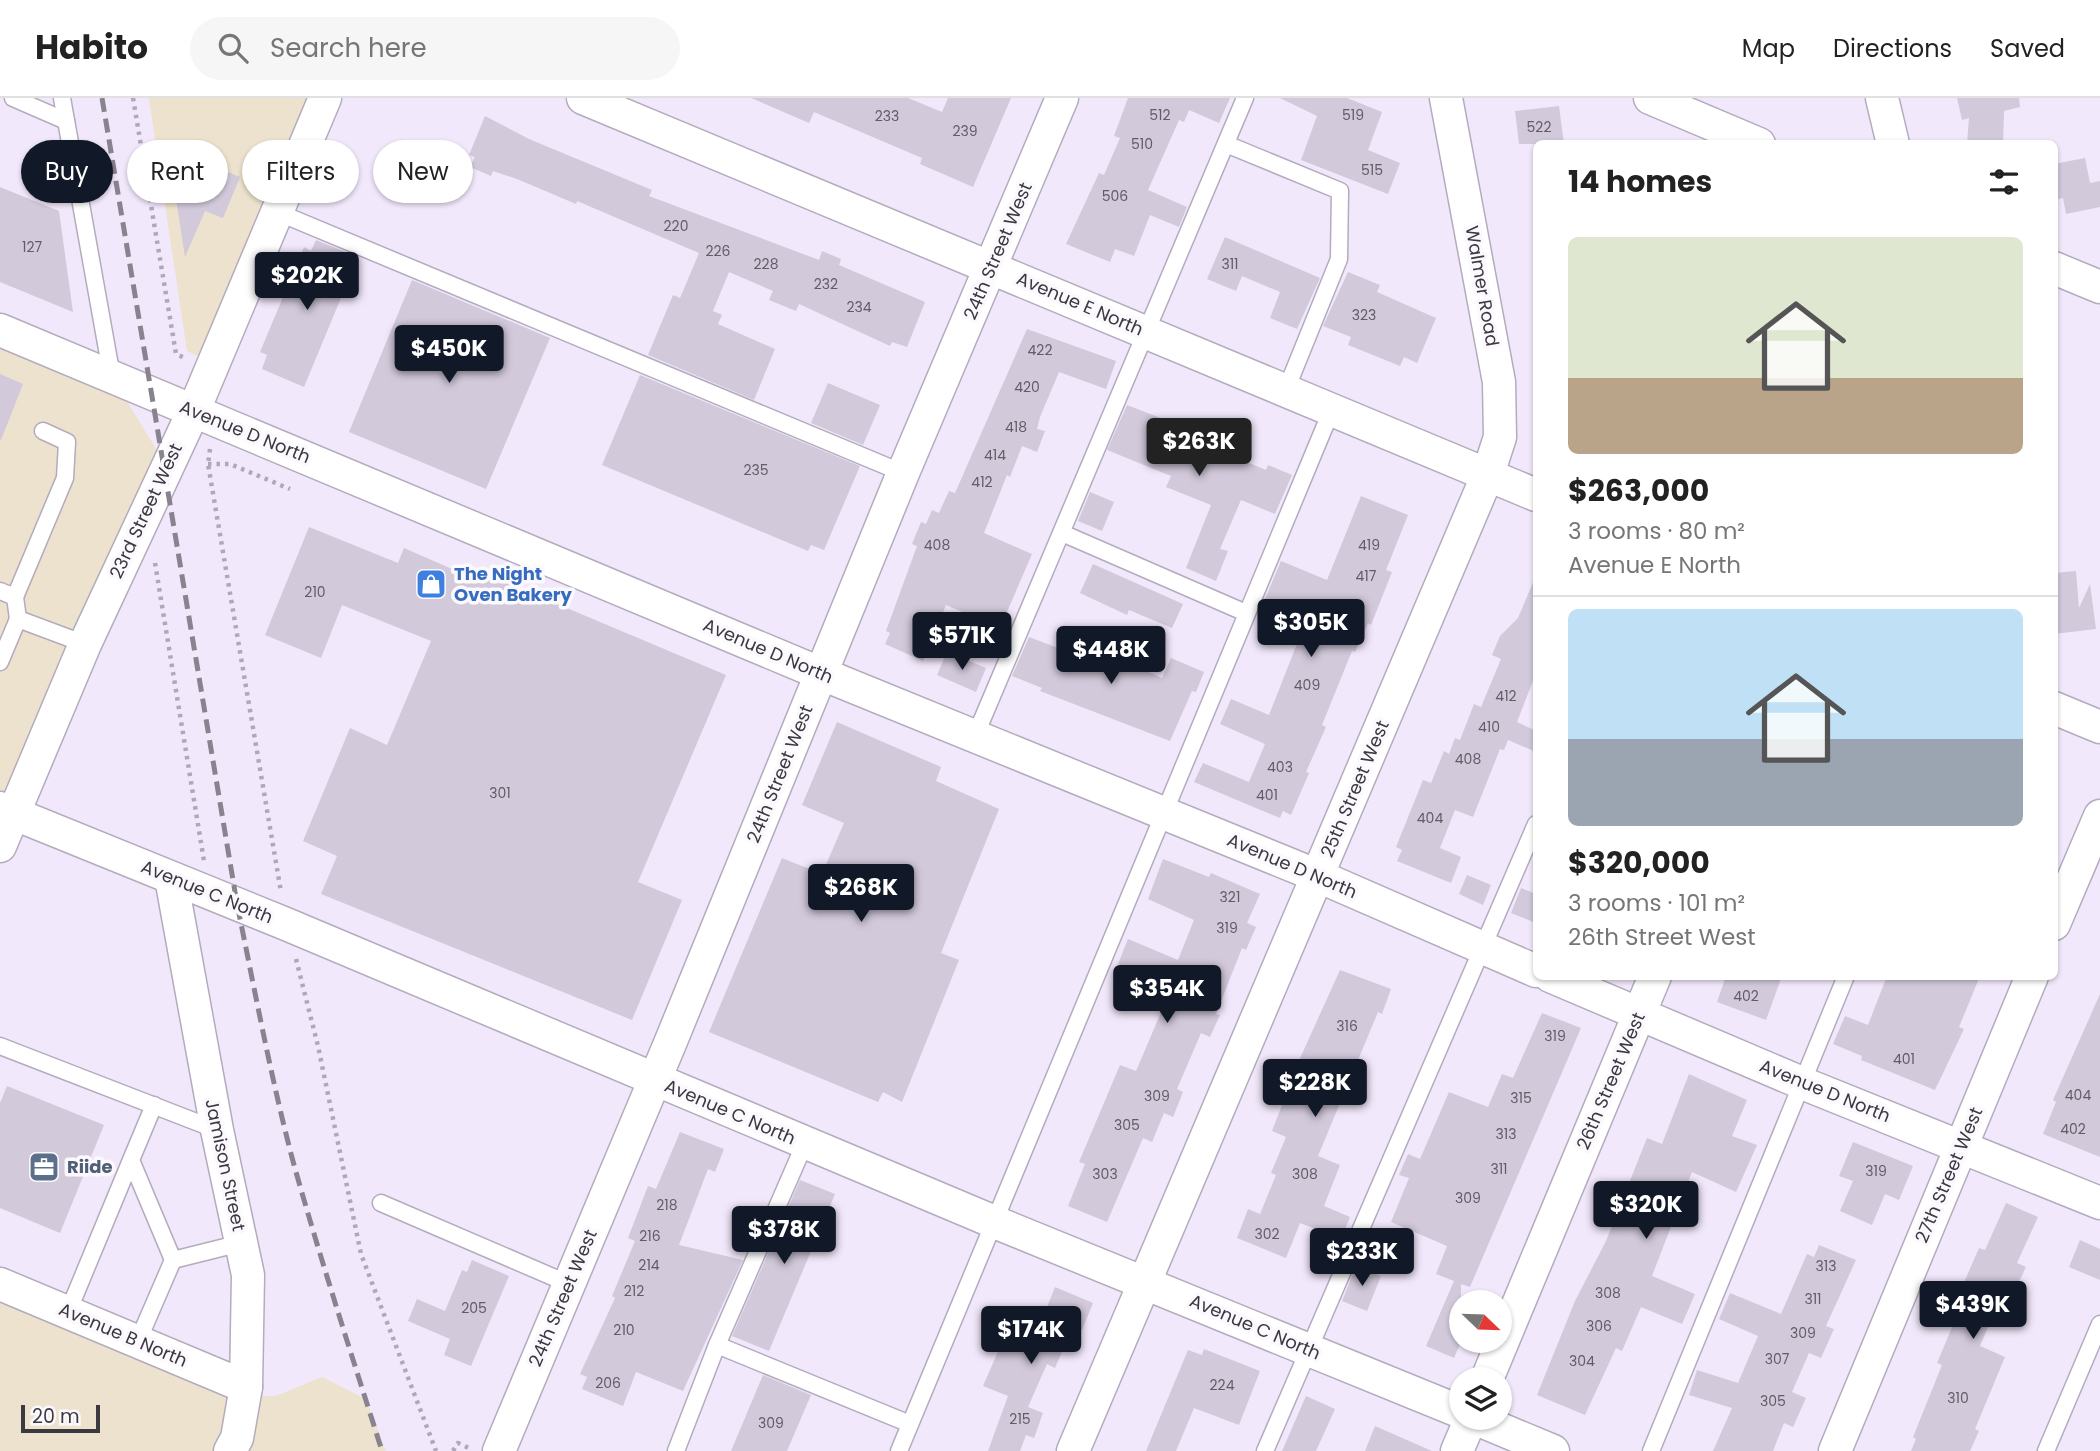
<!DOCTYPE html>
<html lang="en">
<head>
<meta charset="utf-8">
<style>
  body { margin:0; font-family:Poppins,sans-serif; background:#f6f6f6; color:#222; height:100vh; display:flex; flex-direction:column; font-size:26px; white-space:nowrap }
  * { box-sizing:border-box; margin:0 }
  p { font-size:23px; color:#767676 }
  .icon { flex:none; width:38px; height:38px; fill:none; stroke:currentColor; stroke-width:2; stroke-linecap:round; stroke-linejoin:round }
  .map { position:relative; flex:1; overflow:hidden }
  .side { position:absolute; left:1533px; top:42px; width:525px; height:840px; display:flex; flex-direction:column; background:#fff; border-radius:10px; box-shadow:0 2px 5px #0004 }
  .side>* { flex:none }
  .hud { position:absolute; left:21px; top:42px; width:665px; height:63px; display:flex; gap:14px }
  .needle { width:46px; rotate:113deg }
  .buttons { position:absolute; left:1449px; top:1192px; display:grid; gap:14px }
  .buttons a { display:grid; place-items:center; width:63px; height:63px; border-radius:50%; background:#fff; box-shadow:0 2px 5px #0004; font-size:35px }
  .scale { position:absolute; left:21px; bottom:18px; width:79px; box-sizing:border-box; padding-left:7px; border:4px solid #3c383f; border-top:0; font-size:19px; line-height:24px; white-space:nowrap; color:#3c383f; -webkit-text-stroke:5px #fbf9fd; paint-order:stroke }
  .price { position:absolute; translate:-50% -60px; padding:0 16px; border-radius:7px; background:#111827; color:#fff; font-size:23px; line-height:46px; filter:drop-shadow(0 2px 4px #0008) }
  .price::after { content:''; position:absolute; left:50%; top:42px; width:21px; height:16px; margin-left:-10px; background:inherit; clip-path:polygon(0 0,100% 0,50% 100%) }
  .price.active { background:#222; color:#fff }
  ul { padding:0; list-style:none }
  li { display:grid; align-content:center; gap:14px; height:371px; padding:0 35px }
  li+li { border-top:2px solid #e0e0e0 }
  li span { display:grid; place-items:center; height:217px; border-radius:10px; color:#555 }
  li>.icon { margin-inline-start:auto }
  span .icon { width:126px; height:126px; fill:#fffc; stroke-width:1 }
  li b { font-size:30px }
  h2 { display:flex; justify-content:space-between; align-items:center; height:84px; padding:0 35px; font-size:30px }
  .pill { padding:0 24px; border-radius:32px; background:#fff; box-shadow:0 2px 5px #0004; font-size:24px; line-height:63px }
  .pill.active { background:#111827; color:#fff }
  header { display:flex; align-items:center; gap:42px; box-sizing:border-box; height:98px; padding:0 35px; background:#fff; border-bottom:2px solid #e0e0e0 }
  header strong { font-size:33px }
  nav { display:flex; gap:38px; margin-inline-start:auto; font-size:24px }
  .search { width:490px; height:63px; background:#f6f6f6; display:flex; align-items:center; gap:18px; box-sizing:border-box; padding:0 24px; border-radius:38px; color:#767676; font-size:26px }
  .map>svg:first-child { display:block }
</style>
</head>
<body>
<header>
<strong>Habito</strong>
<div class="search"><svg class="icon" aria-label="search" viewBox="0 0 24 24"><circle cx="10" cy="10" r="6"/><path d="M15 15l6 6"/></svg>Search here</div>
<nav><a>Map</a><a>Directions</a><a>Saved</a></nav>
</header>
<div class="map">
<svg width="2100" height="1353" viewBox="0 0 2100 1353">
  <rect width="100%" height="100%" fill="#f2e8fb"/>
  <!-- commercial -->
  <g fill="#ece2cd">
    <polygon points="149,0 314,0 206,262 187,253"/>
    <polygon points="0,232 112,279 166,367 0,756"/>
    <polygon points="0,1170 263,1298 276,1298 322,1279 366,1301 386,1353 0,1353"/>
  </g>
  <!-- building -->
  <g fill="#d2c9db">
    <polygon points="751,0 908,0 942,14 948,0 1011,0 973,89 920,66 922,60 814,14 809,25"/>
    <polygon points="1128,0 1230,0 1219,25 1189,12 1184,24 1179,22 1148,92 1187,109 1179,129 1150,117 1134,158 1115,151 1110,164 1066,146 1099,75 1104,77 1120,40 1114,38"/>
    <polygon points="1280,0 1347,0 1382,14 1368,52 1400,65 1388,96 1301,62 1317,18"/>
    <polygon points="1957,0 2019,0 2020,9 2004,13 2003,46 1967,46 1969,20 1962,22"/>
    <polygon points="1559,8 1564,46 1519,46 1515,13"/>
    <polygon points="485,18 529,41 652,92 649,98 819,162 822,153 841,161 839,167 925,204 907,249 892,244 890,248 799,206 796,213 769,202 773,193 729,174 713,213 722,217 718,226 775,251 754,302 648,257 673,197 680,200 699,155 577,103 576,106 517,81 493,73 491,78 470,69 475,59 469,57"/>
    <polygon points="168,49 240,79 223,120 205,113 185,159"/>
    <polygon points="2085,60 2090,85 2100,83 2100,109 2066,116 2063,100 2054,102 2054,66"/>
    <polygon points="0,89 59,113 73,214 0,184"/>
    <polygon points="1225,139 1320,180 1297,231 1270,220 1280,194 1242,178 1236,193 1207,181"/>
    <polygon points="316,142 358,159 304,289 262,271 267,257 260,254 304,149 311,153"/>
    <polygon points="1348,174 1380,187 1377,194 1436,220 1417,265 1404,259 1400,268 1368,255 1348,247 1351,239 1323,228"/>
    <polygon points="412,182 550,240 486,391 349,334"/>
    <polygon points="1027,231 1116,263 1106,291 1059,274 1040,319 1037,331 1045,333 1037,354 1022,348 1010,379 1007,377 984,435 1032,456 1000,530 946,507 923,563 885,546 890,535 886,533 917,448 912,446 921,424 926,426 932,412 939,415 949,393 955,395"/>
    <polygon points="0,276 23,286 1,342 0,341"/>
    <polygon points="640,277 860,368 824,452 811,447 808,453 602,367"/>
    <polygon points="828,285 880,307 863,347 811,325"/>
    <polygon points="1127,307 1181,328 1180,331 1220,348 1218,352 1266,372 1268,367 1292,377 1275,416 1241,402 1220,451 1228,453 1216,483 1186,470 1211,407 1166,389 1171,378 1107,352"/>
    <polygon points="1090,394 1114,404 1102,433 1078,423"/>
    <polygon points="1361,398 1408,417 1386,472 1392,474 1371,527 1368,525 1355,554 1352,553 1322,627 1326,629 1306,674 1309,675 1291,717 1283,713 1280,720 1194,684 1203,665 1249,684 1265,646 1220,626 1231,601 1269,617 1302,533 1259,515 1281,463 1327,482"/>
    <polygon points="309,429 398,465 404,450 459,474 462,466 726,577 638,784 682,802 632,922 321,796 337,758 303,743 350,630 387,647 431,543 342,507 321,560 265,537"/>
    <polygon points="1093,466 1183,506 1172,530 1129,512 1127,517 1080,495"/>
    <polygon points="2076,473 2079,510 2090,486 2096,531 2054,536 2054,475"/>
    <polygon points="1536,477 1536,575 1517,624 1536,633 1536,654 1508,642 1504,652 1500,651 1473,719 1455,712 1440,750 1461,759 1451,785 1397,763 1402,752 1396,749 1423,682 1431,685 1444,653 1449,656 1455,640 1460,642 1474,606 1481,609 1501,561 1492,557 1500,538 1518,520"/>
    <polygon points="1029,539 1058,550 1060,546 1125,572 1128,565 1162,580 1171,560 1204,574 1196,594 1192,593 1170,643 1040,593 1042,590 1012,578"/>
    <polygon points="947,554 986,570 976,594 937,577"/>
    <polygon points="837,624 941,669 936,683 999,711 941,855 959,862 902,1004 883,994 878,1004 709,934 782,760 822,776 844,725 802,707"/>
    <polygon points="1163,761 1209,779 1211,775 1260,796 1247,825 1256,829 1246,852 1242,850 1216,916 1220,917 1210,939 1201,935 1177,991 1183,994 1173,1019 1164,1015 1152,1044 1143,1040 1107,1124 1068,1108 1085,1066 1079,1064 1120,967 1136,973 1165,905 1162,904 1169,886 1118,866 1128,841 1178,862 1194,822 1148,801"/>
    <polygon points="1467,777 1491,787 1483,807 1459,796"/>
    <polygon points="1521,790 1536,796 1536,825 1511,815"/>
    <polygon points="1340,872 1391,891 1382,916 1378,914 1318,1058 1340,1067 1324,1108 1350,1119 1341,1141 1300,1125 1286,1160 1237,1140 1248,1111 1260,1116 1276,1077 1271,1075 1286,1039 1272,1033 1301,958"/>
    <polygon points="1726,878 1782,878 1766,922 1717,904"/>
    <polygon points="1887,878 1980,878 1959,929 1964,931 1935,992 1861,962 1862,958 1833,946 1845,918 1868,927"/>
    <polygon points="2100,896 2100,1059 2043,1036 2056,1004 2053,1002"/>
    <polygon points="1542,915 1581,930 1470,1189 1461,1186 1461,1244 1454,1260 1426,1248 1454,1183 1436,1176 1447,1148 1391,1124 1409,1080 1399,1077 1408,1056 1420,1061 1449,994 1488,1009 1502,976 1513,980"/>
    <polygon points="1689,976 1747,1002 1732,1038 1757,1047 1736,1094 1692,1074 1652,1178 1695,1196 1682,1226 1641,1209 1622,1253 1616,1250 1585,1317 1537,1297 1575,1203 1606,1143 1647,1040 1662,1046"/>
    <polygon points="7,988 104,1027 60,1135 0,1110 0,1005"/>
    <polygon points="680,1034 724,1051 715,1074 708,1071 679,1147 743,1162 683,1293 636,1274 623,1308 582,1291 587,1279 580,1276 615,1200 612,1198 635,1143 628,1140 648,1088 656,1091"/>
    <polygon points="1853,1044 1913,1068 1899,1102 1885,1096 1872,1127 1840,1113 1853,1083 1839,1078"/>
    <polygon points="800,1082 835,1096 769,1253 732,1238"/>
    <polygon points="2006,1105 2038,1119 2017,1165 2026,1169 2017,1188 2007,1184 1980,1248 2005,1259 1975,1331 1979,1333 1970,1353 1911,1353 1916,1341 1913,1339 1942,1267 1937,1265 1953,1227 1948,1225 1949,1219 1979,1150 1985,1152"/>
    <polygon points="2080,1142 2100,1151 2100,1182 2069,1169"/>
    <polygon points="1819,1147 1856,1162 1826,1228 1834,1231 1821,1260 1809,1255 1792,1294 1806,1300 1793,1329 1784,1325 1773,1353 1713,1353 1732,1310 1689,1297 1697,1272 1738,1285 1758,1238 1719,1221 1730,1195 1781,1216 1807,1156 1814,1159"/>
    <polygon points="472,1162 509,1178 471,1268 444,1257 450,1241 408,1223 417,1201 445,1213 462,1172 467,1174"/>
    <polygon points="1356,1168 1381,1178 1367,1213 1342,1203"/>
    <polygon points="1055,1189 1093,1205 1082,1232 1073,1228 1055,1270 1047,1266 1028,1309 1043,1315 1034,1340 1026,1337 1020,1353 988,1353 1008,1298 983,1288 1010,1226 1024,1231 1029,1219 1041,1224"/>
    <polygon points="1204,1251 1260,1273 1239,1327 1194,1310 1176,1353 1146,1353 1188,1252 1202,1257"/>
    <polygon points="763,1277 811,1297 787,1353 731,1353"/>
    <polygon points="1306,1298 1335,1311 1316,1353 1282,1353"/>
    <polygon points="1375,1328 1432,1353 1365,1353"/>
  </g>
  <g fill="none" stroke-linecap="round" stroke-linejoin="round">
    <!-- lane casing -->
    <g stroke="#b4abbd" stroke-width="19">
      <g id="lane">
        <polyline points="13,0 66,23"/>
        <polyline points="62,0 112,279"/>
        <polyline points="1226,46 1340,93 1339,161 1286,292"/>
        <polyline points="277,114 903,375"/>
        <polyline points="1062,435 1246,515"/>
        <polyline points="0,493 15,499 18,521 85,546"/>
        <polyline points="15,499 65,380 67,344 43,333"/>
        <polyline points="0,564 18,521"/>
        <polyline points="976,636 1245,0"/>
        <polyline points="0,948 217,1032"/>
        <polyline points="154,1007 131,1062 173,1162 241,1145"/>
        <polyline points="381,1105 569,1186"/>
        <polyline points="68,1214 131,1062"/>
        <polyline points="138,1243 173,1162"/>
        <polyline points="717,1247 910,1326"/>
        <polyline points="676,1353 717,1247 805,1045"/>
        <polyline points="899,1353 1332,311"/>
        <polyline points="1265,1353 1536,726"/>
        <polyline points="1651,1353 1846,878"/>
        <polyline points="2046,1353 2100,1226"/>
      </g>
    </g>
    <!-- street casing -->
    <g stroke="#b4abbd" stroke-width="35">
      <g id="street">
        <polyline points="583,0 1536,397"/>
        <polyline points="1650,0 1759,46"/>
        <polyline points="1882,0 1893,46"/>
        <polyline points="2054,170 2100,189"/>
        <polyline points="0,232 822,576 1318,778 1536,873"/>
        <polyline points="2054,610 2100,629"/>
        <polyline points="0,710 286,826 992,1123 1461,1314"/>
        <polyline points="0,748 85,546 194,312 325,0"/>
        <polyline points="171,780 217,1032 248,1177 246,1289 237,1340 230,1353"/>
        <polyline points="2054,826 2100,718"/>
        <polyline points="1550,878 1802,985 2100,1105"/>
        <polyline points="0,1186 246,1289"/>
        <polyline points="1487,1281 1655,878"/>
        <polyline points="1474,1320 1553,1353"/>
        <polyline points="499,1353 671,943 903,375 1062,0"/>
        <polyline points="1073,1353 1488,376 1500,339 1499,284 1446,0"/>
        <polyline points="1457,1353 1471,1320"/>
        <polyline points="1835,1353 2032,878"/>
      </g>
    </g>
    <!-- path -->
    <g stroke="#b0a8b7" stroke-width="4.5" stroke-dasharray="3.5 5" stroke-linecap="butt">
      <polyline points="133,0 176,256 185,260"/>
      <polyline points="210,351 208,366 281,794"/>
      <polyline points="208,366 230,366 290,391"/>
      <polyline points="155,465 204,763"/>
      <polyline points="296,861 318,948 361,1156 436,1353"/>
      <polyline points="453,1353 458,1345 471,1351"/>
    </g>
    <!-- lane -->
    <use href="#lane" stroke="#fff" stroke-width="16"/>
    <!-- street -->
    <use href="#street" stroke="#fff" stroke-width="32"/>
    <!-- rail -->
    <path stroke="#89838f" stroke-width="5" stroke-dasharray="14 7" stroke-linecap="butt" d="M102,0L237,806C255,893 271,981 294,1067C321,1163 352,1258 382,1353"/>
  </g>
  <!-- icons -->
  <defs>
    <g id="shop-square" transform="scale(1.575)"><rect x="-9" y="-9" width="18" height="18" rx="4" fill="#3f7fe0" stroke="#fbf9fd"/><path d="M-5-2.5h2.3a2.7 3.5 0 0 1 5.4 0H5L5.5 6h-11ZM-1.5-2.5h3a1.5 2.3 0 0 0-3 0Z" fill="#fff"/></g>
    <g id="office-square" transform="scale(1.575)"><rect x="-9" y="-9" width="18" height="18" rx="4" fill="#5c6f8a" stroke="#fbf9fd"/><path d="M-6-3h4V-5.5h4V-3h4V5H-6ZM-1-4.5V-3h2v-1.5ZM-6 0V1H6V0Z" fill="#fff"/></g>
  </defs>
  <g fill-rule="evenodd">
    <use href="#shop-square" x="431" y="486"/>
    <use href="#office-square" x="44" y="1069"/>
  </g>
  <g text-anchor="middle" stroke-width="7" stroke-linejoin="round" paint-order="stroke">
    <!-- number labels -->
    <g font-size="14" fill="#625c66">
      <text x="1160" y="22">512</text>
      <text x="1353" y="22">519</text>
      <text x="887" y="23">233</text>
      <text x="1539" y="34">522</text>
      <text x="965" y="38">239</text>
      <text x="1142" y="51">510</text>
      <text x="1372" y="77">515</text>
      <text x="1115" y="103">506</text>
      <text x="676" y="133">220</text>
      <text x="32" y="154">127</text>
      <text x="718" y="158">226</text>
      <text x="766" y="171">228</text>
      <text x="1230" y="171">311</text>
      <text x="826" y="191">232</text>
      <text x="859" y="214">234</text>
      <text x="1364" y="222">323</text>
      <text x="1040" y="257">422</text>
      <text x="1027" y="294">420</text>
      <text x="1016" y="334">418</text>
      <text x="995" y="362">414</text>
      <text x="756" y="377">235</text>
      <text x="982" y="389">412</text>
      <text x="937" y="452">408</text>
      <text x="1369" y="452">419</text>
      <text x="1366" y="483">417</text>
      <text x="315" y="499">210</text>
      <text x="1307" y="592">409</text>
      <text x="1506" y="603">412</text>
      <text x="1489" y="634">410</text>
      <text x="1468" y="666">408</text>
      <text x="1280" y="674">403</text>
      <text x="500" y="700">301</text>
      <text x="1267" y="702">401</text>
      <text x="1430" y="725">404</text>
      <text x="1230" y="804">321</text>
      <text x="1227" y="835">319</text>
      <text x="1746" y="903">402</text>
      <text x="1347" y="933">316</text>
      <text x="1555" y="943">319</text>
      <text x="1904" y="966">401</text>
      <text x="2078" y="1002">404</text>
      <text x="1157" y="1003">309</text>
      <text x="1521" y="1005">315</text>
      <text x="1127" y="1032">305</text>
      <text x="2073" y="1036">402</text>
      <text x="1506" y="1041">313</text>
      <text x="1499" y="1076">311</text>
      <text x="1876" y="1078">319</text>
      <text x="1105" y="1081">303</text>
      <text x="1305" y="1081">308</text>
      <text x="1468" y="1105">309</text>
      <text x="667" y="1112">218</text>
      <text x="1267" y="1141">302</text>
      <text x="650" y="1143">216</text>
      <text x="649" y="1172">214</text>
      <text x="1826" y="1173">313</text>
      <text x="634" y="1198">212</text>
      <text x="1608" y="1200">308</text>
      <text x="1813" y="1206">311</text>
      <text x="474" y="1215">205</text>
      <text x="1599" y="1233">306</text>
      <text x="624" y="1237">210</text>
      <text x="1803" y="1240">309</text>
      <text x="1777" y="1266">307</text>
      <text x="1582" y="1268">304</text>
      <text x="608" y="1290">206</text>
      <text x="1222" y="1292">224</text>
      <text x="1958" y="1305">310</text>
      <text x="1773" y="1308">305</text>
      <text x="1020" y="1326">215</text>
      <text x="771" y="1330">309</text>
    </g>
    <!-- street labels -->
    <g font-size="18" fill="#3c383f" stroke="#fbf9fd">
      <text transform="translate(998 153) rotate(-67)" y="6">24th Street West</text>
      <text transform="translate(1482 188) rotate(80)" y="6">Walmer Road</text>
      <text transform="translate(1080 206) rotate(23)" y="6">Avenue E North</text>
      <text transform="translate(245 334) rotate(22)" y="6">Avenue D North</text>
      <text transform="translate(146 413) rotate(-65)" y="6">23rd Street West</text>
      <text transform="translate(768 553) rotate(23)" y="6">Avenue D North</text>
      <text transform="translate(780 676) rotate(-68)" y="6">24th Street West</text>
      <text transform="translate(1355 691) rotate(-67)" y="6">25th Street West</text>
      <text transform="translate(1292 768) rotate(23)" y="6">Avenue D North</text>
      <text transform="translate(207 794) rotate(22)" y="6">Avenue C North</text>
      <text transform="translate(1611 983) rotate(-67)" y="6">26th Street West</text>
      <text transform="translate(1825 993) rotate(22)" y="6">Avenue D North</text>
      <text transform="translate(730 1014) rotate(23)" y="6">Avenue C North</text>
      <text transform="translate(225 1067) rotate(78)" y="6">Jamison Street</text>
      <text transform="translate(1949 1077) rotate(-67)" y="6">27th Street West</text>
      <text transform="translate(563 1200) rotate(-67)" y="6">24th Street West</text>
      <text transform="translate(1255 1229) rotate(23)" y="6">Avenue C North</text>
      <text transform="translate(123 1237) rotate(23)" y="6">Avenue B North</text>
    </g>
    <!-- shop labels -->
    <g font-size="18" font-weight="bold" fill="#366cbe" stroke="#fbf9fd" text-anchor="start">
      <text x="454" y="482">The Night<tspan x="454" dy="21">Oven Bakery</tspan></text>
    </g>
    <!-- service labels -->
    <g font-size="18" font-weight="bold" fill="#4e5e75" stroke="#fbf9fd" text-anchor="start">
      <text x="67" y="1075">Riide</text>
    </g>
  </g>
</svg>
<div class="buttons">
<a><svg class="needle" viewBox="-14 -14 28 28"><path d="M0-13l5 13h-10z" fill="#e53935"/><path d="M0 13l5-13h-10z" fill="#767676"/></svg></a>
<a><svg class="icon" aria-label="layers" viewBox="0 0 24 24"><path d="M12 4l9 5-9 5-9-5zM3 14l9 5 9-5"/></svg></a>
</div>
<div class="scale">20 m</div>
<b class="price" style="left:307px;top:214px">$202K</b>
<b class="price" style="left:449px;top:287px">$450K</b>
<b class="price active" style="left:1199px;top:380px">$263K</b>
<b class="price" style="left:1311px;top:561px">$305K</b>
<b class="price" style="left:962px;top:574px">$571K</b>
<b class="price" style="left:1111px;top:588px">$448K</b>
<b class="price" style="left:861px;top:826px">$268K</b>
<b class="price" style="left:1167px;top:927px">$354K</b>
<b class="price" style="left:1315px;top:1021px">$228K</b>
<b class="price" style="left:1646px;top:1143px">$320K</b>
<b class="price" style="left:784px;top:1168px">$378K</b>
<b class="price" style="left:1362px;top:1190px">$233K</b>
<b class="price" style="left:1973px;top:1243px">$439K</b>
<b class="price" style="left:1031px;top:1268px">$174K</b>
<div class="hud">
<a class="pill active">Buy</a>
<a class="pill">Rent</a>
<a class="pill">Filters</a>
<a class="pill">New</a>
</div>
<section class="side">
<h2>14 homes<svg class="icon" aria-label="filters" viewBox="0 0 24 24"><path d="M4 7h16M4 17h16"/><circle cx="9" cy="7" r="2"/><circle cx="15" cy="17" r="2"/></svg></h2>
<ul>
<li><span style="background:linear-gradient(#dfe7d0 65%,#b9a48a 0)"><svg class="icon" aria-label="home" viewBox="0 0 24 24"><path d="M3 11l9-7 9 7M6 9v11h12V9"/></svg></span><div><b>$263,000</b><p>3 rooms · 80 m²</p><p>Avenue E North</p></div></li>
<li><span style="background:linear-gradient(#bfe0f5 60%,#9aa5b1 0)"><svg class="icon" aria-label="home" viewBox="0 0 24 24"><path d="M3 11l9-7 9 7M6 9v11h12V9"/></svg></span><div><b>$320,000</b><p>3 rooms · 101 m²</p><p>26th Street West</p></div></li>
</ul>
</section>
</div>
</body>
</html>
